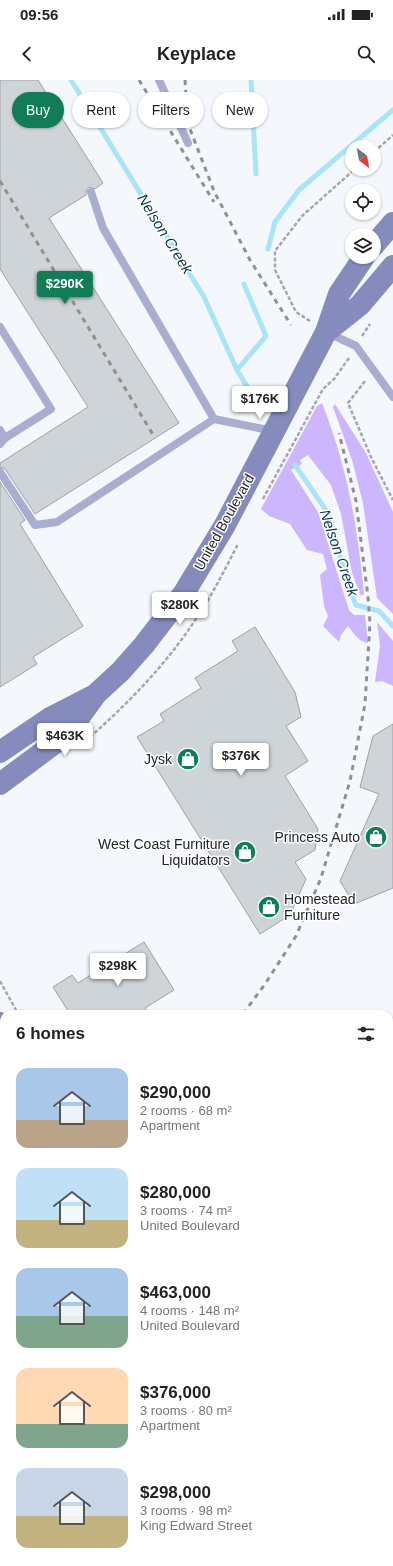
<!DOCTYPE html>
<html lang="en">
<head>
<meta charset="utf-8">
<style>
  body { margin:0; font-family:Helvetica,sans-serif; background:#f2f2f2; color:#222; height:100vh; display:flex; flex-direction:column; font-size:15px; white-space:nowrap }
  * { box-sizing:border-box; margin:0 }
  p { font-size:13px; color:#767676 }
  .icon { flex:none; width:22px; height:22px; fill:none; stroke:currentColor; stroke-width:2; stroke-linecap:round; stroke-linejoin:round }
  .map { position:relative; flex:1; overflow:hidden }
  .drawer { position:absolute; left:0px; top:930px; width:393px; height:556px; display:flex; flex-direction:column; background:#fff; border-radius:12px 12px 0 0; box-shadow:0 1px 3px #0004 }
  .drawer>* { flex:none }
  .top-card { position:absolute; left:12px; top:12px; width:369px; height:36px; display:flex; gap:8px }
  .needle { width:26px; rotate:148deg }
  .fabs { position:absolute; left:345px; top:60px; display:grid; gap:8px }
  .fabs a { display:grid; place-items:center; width:36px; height:36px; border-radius:50%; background:#fff; box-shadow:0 1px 3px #0004; font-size:20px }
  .price { position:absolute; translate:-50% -34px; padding:0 9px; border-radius:4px; background:#fff; color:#222; font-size:13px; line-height:26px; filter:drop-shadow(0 1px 2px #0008) }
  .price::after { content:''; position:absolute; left:50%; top:24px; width:12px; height:9px; margin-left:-6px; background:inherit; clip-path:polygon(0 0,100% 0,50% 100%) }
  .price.current { background:#117d58; color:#fff }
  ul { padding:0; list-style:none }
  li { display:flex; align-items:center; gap:12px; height:100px; padding:0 16px }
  li span { display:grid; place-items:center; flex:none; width:112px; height:80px; border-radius:12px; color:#555 }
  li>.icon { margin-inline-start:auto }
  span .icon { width:48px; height:48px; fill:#fffc; stroke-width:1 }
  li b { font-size:17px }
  h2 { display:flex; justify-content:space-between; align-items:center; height:48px; padding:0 16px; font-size:17px }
  .tag { padding:0 14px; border-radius:18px; background:#fff; box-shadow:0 1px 3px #0004; font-size:14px; line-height:36px }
  .tag.current { background:#117d58; color:#fff }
  .status { display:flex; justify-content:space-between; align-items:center; height:28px; padding:0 20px; background:#fff; direction:ltr }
  .status svg { height:11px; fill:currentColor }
  header { display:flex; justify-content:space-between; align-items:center; height:52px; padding:0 16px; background:#fff; font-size:18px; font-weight:700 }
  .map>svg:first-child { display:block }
</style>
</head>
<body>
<div class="status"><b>09:56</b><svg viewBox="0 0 49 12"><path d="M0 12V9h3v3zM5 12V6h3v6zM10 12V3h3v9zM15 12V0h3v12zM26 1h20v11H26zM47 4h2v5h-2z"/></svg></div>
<header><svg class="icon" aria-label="back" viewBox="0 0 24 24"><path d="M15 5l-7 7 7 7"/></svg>Keyplace<svg class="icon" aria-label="search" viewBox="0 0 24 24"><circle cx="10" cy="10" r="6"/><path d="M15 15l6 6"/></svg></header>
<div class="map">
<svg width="393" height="1486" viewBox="0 0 393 1486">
  <rect width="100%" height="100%" fill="#f4f7fc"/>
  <!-- green -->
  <g fill="#ccb6fe">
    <path d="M322,323C348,390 357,444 364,514L361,516L352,493L341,434L331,405L308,375L300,380L302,384L291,390L318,432L349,530L354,535H365L368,563C358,562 354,553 348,546L341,555L339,562L323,546L328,536L324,526L320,495L327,489L323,474L307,470L290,444L269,436L261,429L317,326Z"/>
    <polygon points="335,324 366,373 393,432 393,534 377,518 363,423 352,380 333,327"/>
    <polygon points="377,542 393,561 393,606 382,601 375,602 380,566"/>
    <polygon points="393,1013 393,1056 389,1057 389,1014"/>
    <polygon points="4,1171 4,1215 0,1216 0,1173"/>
  </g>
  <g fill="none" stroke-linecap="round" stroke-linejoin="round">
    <!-- stream -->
    <g stroke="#a9e4f8" stroke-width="5">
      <polyline points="71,0 204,217 237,290 251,313"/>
      <polyline points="251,0 256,94"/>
      <polyline points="268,169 275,142 299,110 393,30"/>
      <polyline points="237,290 266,256 244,204"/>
      <polyline points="295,385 328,433 348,505 356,525 379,531 393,546"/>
      <polyline points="389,1036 393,1035"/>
      <polyline points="0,1195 4,1193"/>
    </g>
  </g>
  <!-- building -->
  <g fill="#cfd4d8" stroke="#9ca1a4">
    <polygon points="0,0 38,0 103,103 95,109 89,107 86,111 86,115 49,138 179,343 35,434 5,389 0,387 0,383 88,327 0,189"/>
    <polygon points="0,402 25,440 20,444 83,546 33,577 37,584 0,607"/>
    <polygon points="255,547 295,612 301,637 286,646 308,681 285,696 318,749 315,770 295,782 306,799 290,835 260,854 137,657 164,641 160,634 201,608 195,598 238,571 232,561"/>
    <polygon points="393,644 393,808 354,824 340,801 379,714 360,707 373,656"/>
    <polygon points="144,862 174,910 145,928 148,934 70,934 53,907 72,895 78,903"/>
  </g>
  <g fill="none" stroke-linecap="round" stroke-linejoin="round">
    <!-- path -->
    <g stroke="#a5a7ab" stroke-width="2.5" stroke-dasharray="4 2" stroke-linecap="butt">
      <polyline points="374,72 393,55"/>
      <polyline points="310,241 296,232 275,190 275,171 302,136 355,89"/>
      <polyline points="362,256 370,244"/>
      <polyline points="365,301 348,323 371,377 393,420"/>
      <polyline points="263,419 323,309 334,299 349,278"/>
      <path d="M90,657C132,620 171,579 201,531C215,510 226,487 238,464"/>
      <polyline points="0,901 16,930"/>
      <polyline points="383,1482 385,1486"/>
    </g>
    <!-- lane -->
    <g stroke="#a9aed1" stroke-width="8">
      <polyline points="159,0 188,63"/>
      <polyline points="91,112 103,148 214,339 273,351"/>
      <polyline points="0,247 51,329 5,358"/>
      <polyline points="328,253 356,266 393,317"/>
      <polyline points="0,350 5,358 0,364"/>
      <polyline points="0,392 35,445 57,442 214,339"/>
      <polyline points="389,1402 393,1398"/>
      <polyline points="0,1448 4,1446"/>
      <polyline points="389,1464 393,1471"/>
    </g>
    <!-- street -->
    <g stroke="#a9aed1" stroke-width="16">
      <polyline points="389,1239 393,1237"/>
      <polyline points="0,1394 4,1392"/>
    </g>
    <!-- secondary -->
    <g stroke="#858bbd" stroke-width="22">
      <polyline points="374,165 393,143"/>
      <polyline points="326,252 360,225 393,186"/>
      <polyline points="0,672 50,638 91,617"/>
      <polyline points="0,704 67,654 96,614 121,591 144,565 184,513 225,445 326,252 339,214 364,177"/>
      <polyline points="0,943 4,952"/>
      <polyline points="340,1482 343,1486"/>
    </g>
    <!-- highway -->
    <g stroke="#555aa0" stroke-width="22">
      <polyline points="389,1098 393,1097"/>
      <polyline points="389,1156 393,1154"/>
      <polyline points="0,1257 4,1255"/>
      <polyline points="0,1315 4,1313"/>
    </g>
    <!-- rail -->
    <g stroke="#8e9094" stroke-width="3" stroke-dasharray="5 5" stroke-linecap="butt">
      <polyline points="139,0 214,122"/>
      <polyline points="185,0 188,44 214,111 250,180 291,245"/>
      <polyline points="0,101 155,358"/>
      <polyline points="243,934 265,904 296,856 321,798 350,701 365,624 370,543 368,517 356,421 339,353"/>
      <polyline points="389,979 393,978"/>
      <polyline points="0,1098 4,1096"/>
      <polyline points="0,1136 4,1135"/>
    </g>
  </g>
  <!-- icons -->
  <defs>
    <g id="shop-disc" transform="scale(1.15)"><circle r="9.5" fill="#117d58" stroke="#fff"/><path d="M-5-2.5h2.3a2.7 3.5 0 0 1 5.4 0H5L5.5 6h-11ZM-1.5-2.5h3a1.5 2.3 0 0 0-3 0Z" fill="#fff"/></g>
  </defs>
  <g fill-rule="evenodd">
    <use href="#shop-disc" x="188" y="679"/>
    <use href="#shop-disc" x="376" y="757"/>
    <use href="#shop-disc" x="245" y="772"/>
    <use href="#shop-disc" x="269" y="827"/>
  </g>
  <g text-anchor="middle" stroke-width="3" stroke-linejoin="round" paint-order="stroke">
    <!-- street labels -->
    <g font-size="14" fill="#222325" stroke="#fff">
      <text transform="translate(224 442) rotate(-61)" y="5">United Boulevard</text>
    </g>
    <!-- poi labels -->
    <g font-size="14" fill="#222325" stroke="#fff" text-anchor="end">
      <text x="172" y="684">Jysk</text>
      <text x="360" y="762">Princess Auto</text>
      <text x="230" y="769">West Coast Furniture<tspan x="230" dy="16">Liquidators</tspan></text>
      <text x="284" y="824" text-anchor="start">Homestead<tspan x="284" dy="16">Furniture</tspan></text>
    </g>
    <!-- water labels -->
    <g font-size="15" font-style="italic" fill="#033846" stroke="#fff">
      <text transform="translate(165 154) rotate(58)" y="5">Nelson Creek</text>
      <text transform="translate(339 473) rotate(71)" y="5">Nelson Creek</text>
    </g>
  </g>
</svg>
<div class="fabs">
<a><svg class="needle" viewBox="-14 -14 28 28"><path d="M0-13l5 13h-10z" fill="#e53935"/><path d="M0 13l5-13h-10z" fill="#767676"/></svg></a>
<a><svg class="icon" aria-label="locate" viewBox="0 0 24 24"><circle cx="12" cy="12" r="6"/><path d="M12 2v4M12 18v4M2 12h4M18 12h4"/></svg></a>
<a><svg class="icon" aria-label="layers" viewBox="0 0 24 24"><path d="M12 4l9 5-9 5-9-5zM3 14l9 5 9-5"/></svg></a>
</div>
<b class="price current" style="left:65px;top:225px">$290K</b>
<b class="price" style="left:260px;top:340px">$176K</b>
<b class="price" style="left:180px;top:546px">$280K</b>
<b class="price" style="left:65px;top:677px">$463K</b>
<b class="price" style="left:241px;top:697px">$376K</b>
<b class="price" style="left:118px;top:907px">$298K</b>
<div class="top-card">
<a class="tag current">Buy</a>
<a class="tag">Rent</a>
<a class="tag">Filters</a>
<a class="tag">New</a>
</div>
<section class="drawer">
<h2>6 homes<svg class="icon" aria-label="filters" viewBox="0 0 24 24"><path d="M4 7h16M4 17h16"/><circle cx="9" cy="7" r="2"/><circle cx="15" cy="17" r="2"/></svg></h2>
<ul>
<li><span style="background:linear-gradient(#a9c7e8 65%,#b9a48a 0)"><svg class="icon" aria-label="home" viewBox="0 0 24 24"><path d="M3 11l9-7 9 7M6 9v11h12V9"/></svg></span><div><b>$290,000</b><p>2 rooms · 68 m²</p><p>Apartment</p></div></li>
<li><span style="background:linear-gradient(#bfe0f5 65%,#c2b280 0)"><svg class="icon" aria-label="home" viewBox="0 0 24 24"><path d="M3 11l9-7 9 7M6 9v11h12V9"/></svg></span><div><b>$280,000</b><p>3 rooms · 74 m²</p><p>United Boulevard</p></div></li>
<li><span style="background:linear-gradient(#a9c7e8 60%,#7fa58c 0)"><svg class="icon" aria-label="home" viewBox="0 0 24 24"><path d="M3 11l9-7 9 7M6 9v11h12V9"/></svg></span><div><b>$463,000</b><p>4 rooms · 148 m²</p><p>United Boulevard</p></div></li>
<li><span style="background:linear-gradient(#ffd9b3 70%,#7fa58c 0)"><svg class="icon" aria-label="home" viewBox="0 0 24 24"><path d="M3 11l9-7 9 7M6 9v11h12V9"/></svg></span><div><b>$376,000</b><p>3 rooms · 80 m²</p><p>Apartment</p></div></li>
<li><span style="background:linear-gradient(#c9d6e8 60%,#c2b280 0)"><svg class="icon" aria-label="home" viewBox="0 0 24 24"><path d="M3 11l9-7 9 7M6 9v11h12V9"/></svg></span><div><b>$298,000</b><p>3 rooms · 98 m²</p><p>King Edward Street</p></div></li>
</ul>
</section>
</div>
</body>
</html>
